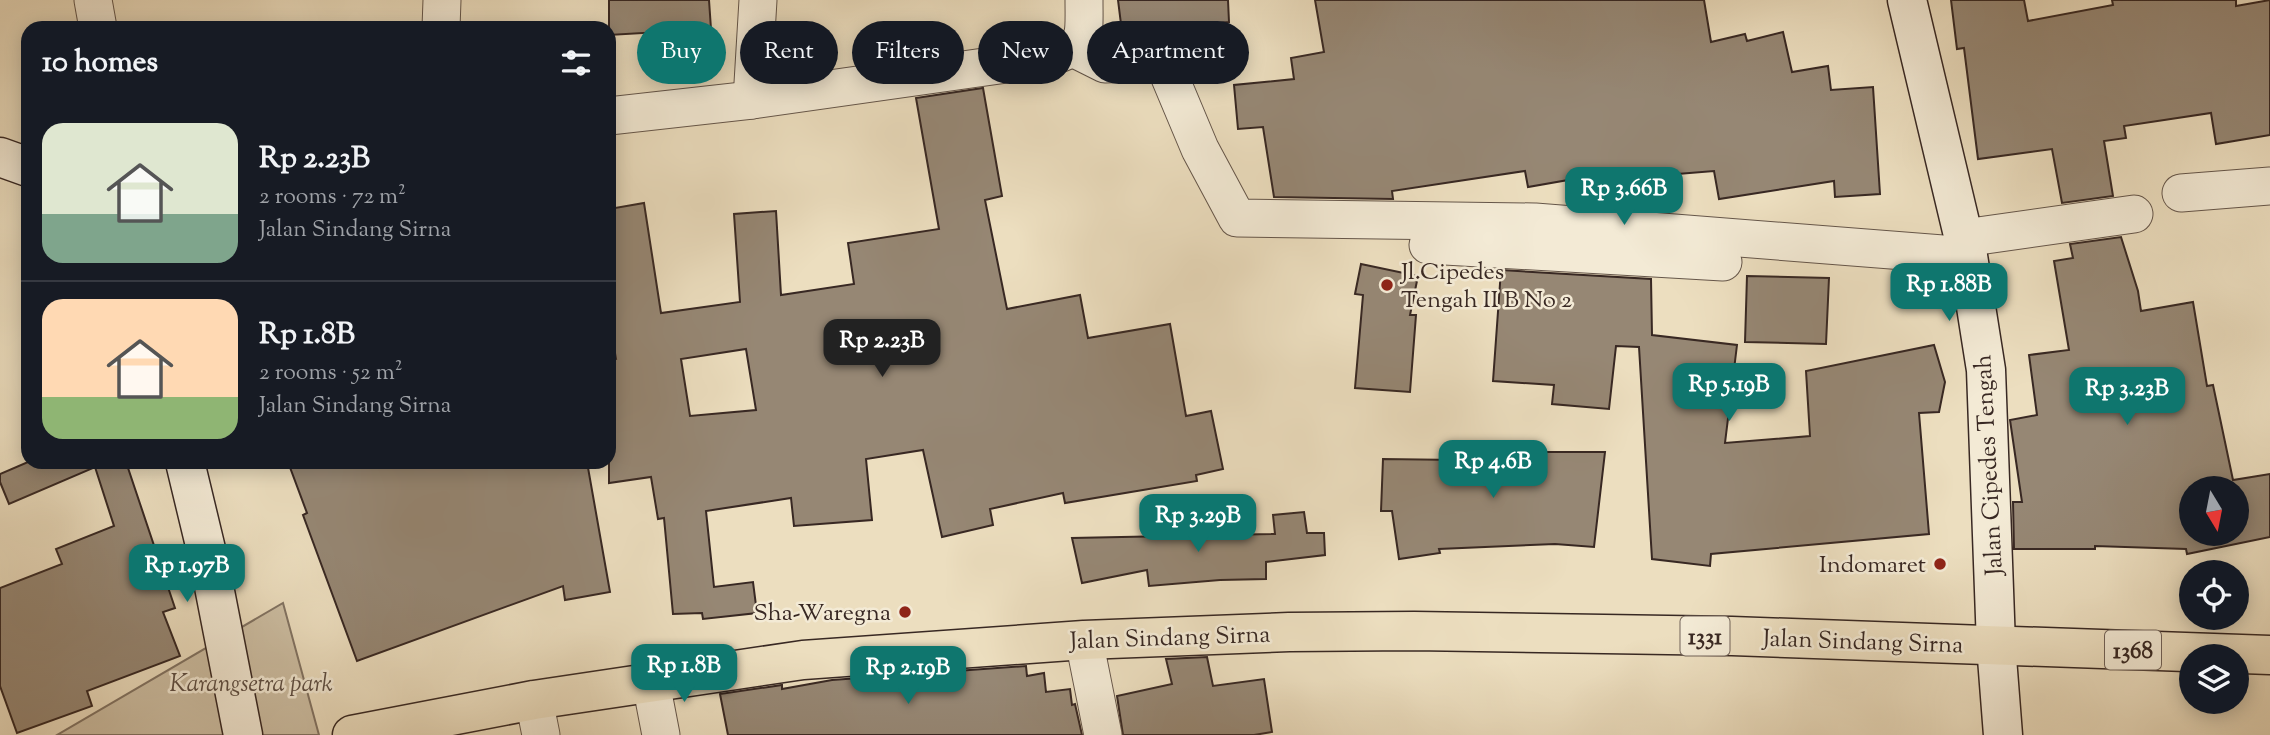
<!DOCTYPE html>
<html lang="en">
<head>
<meta charset="utf-8">
<style>
  body { margin:0; font-family:"Sorts Mill Goudy",serif; background:#20242c; color:#f1f3f6; height:100vh; display:flex; flex-direction:column; font-size:26px; white-space:nowrap }
  * { box-sizing:border-box; margin:0 }
  p { font-size:23px; color:#9ea1a6 }
  .icon { flex:none; width:38px; height:38px; fill:none; stroke:currentColor; stroke-width:2; stroke-linecap:round; stroke-linejoin:round }
  .map { position:relative; flex:1; overflow:hidden }
  .panel { position:absolute; left:21px; top:21px; width:595px; height:448px; display:flex; flex-direction:column; background:#171b24; border-radius:21px; box-shadow:0 4px 18px #0003 }
  .panel>* { flex:none }
  .top-card { position:absolute; left:637px; top:21px; width:665px; height:63px; display:flex; gap:14px }
  .needle { width:46px; rotate:170deg }
  .buttons { position:absolute; left:2179px; top:476px; display:grid; gap:14px }
  .buttons a { display:grid; place-items:center; width:70px; height:70px; border-radius:50%; background:#171b24; box-shadow:0 4px 18px #0003; font-size:35px }
  .price { position:absolute; translate:-50% -60px; padding:0 16px; border-radius:14px; background:#0f766e; color:#fff; font-size:23px; line-height:46px; filter:drop-shadow(0 2px 4px #0008) }
  .price::after { content:''; position:absolute; left:50%; top:42px; width:21px; height:16px; margin-left:-10px; background:inherit; clip-path:polygon(0 0,100% 0,50% 100%) }
  .price.active { background:#222; color:#fff }
  ul { padding:0; list-style:none }
  li { display:flex; align-items:center; gap:21px; height:175px; padding:0 21px }
  li+li { border-top:2px solid #363941 }
  li span { display:grid; place-items:center; flex:none; width:196px; height:140px; border-radius:21px; color:#555 }
  li>.icon { margin-inline-start:auto }
  span .icon { width:84px; height:84px; fill:#fffc; stroke-width:1 }
  li b { font-size:30px }
  h2 { display:flex; justify-content:space-between; align-items:center; height:84px; padding:0 21px; font-size:30px }
  .tag { padding:0 24px; border-radius:32px; background:#171b24; box-shadow:0 4px 18px #0003; font-size:24px; line-height:63px }
  .tag.active { background:#0f766e; color:#fff }
  .map>svg:first-child { display:block }
</style>
</head>
<body>
<div class="map">
<svg width="2270" height="735" viewBox="0 0 2270 735">
  <rect width="100%" height="100%" fill="#ecdebf"/>
  <filter id="stains"><feTurbulence type="fractalNoise" baseFrequency=".00286" numOctaves="4"/><feColorMatrix values="0 0 0 0 .2 0 0 0 0 .09 0 0 0 0 .02 0 0 0 .5 -.17"/></filter>
  <radialGradient id="worn" r=".72"><stop offset=".6" stop-color="#630" stop-opacity="0"/><stop offset="1" stop-color="#630" stop-opacity=".3"/></radialGradient>
  <!-- green -->
  <polygon fill="#cdbfa4" stroke="#827464" stroke-width="2" points="283,603 319,735 57,735"/>
  <!-- building -->
  <g fill="#968774" stroke="#382823" stroke-width="2" fill-rule="evenodd">
    <polygon points="609,0 709,0 711,29 609,35"/>
    <polygon points="1118,0 1228,0 1229,22 1122,32"/>
    <polygon points="1315,0 1704,0 1711,42 1745,34 1747,41 1783,32 1792,72 1828,66 1831,90 1873,87 1880,194 1835,197 1834,181 1719,199 1714,171 1653,176 1655,190 1575,197 1574,179 1528,187 1525,171 1392,191 1393,199 1274,197 1263,127 1238,129 1234,85 1294,79 1291,58 1324,52"/>
    <polygon points="1951,0 2024,0 2028,21 2113,5 2112,0 2236,0 2236,6 2270,0 2270,135 2216,144 2211,113 2124,126 2126,138 2104,141 2113,196 2062,203 2052,149 1978,159 1964,48 1957,49"/>
    <path d="M983,88L1002,196L985,200L1007,309L1080,295L1088,338L1170,324L1186,416L1211,411L1223,469L1196,475L1197,481L1065,503L1063,493L990,509L993,525L942,537L923,450L866,459L872,520L794,526L791,498L706,511L714,587L753,582L757,613L703,619L702,613L673,614L664,518L658,519L651,477L609,483V360L616,359L609,318V209L644,203L661,313L740,302L734,214L776,211L781,295L854,284L848,243L939,229L916,98ZM746,349L756,410L690,416L681,359Z"/>
    <path d="M2121,237L2138,291L2141,311L2193,302L2207,386L2213,385L2233,480L2270,474V537L2187,554L2186,549L2095,546V549H2014L2013,502H2022L2010,420L2037,415L2029,355L2069,350L2054,261L2073,258L2070,244ZM2191,488H2236V534H2191Z"/>
    <polygon points="1361,264 1418,276 1410,315 1416,315 1410,392 1355,388 1363,295 1355,294"/>
    <polygon points="1501,270 1651,279 1652,335 1737,345 1725,443 1810,436 1806,371 1934,345 1945,382 1939,412 1919,413 1929,534 1711,554 1710,566 1652,559 1639,347 1616,346 1609,409 1552,404 1554,385 1493,381"/>
    <polygon points="1747,276 1829,278 1826,344 1745,342"/>
    <polygon points="1458,452 1605,452 1594,547 1555,544 1439,549 1440,553 1399,559 1392,511 1381,511 1383,459 1458,460"/>
    <polygon points="28,462 126,462 175,608 163,612 180,656 87,691 92,706 17,733 0,686 0,588 62,564 56,549 114,526 95,467 9,504 0,482 0,474"/>
    <polygon points="288,462 587,462 610,592 565,600 563,586 357,661 303,515 307,513"/>
    <polygon points="1304,512 1307,533 1324,533 1325,555 1266,562 1266,579 1220,580 1149,586 1147,570 1082,583 1072,538 1275,534 1273,515"/>
    <polygon points="1207,657 1213,686 1264,679 1272,732 1254,735 1123,735 1117,696 1172,684 1166,659"/>
    <polygon points="1026,666 1027,676 1044,673 1046,692 1070,689 1072,705 1075,704 1082,735 728,735 720,694 782,685 782,689 832,680"/>
  </g>
  <g fill="none" stroke-linecap="round" stroke-linejoin="round">
    <!-- street casing -->
    <g stroke="#65564a" stroke-width="39">
      <g id="street">
        <polyline points="93,0 98,28"/>
        <polyline points="441,28 442,0"/>
        <polyline points="1073,48 1105,64 1160,62 1166,68 1200,149 1237,218 1535,222 1968,256"/>
        <polyline points="752,100 758,0"/>
        <path d="M609,116L752,100L1048,58C1088,44 1084,40 1084,0"/>
        <polyline points="2181,193 2270,186"/>
        <polyline points="1964,238 2134,214"/>
        <polyline points="1428,245 1723,262"/>
        <polyline points="1084,640 1103,735"/>
        <polyline points="651,683 661,735"/>
        <polyline points="534,700 541,735"/>
      </g>
    </g>
    <!-- secondary casing -->
    <g stroke="#382823" stroke-width="41">
      <g id="secondary">
        <polyline points="1907,0 1968,256 1986,370 1996,645 2003,735"/>
        <polyline points="0,157 28,167"/>
        <polyline points="185,462 210,566 243,735"/>
      </g>
    </g>
    <!-- primary casing -->
    <g stroke="#382823" stroke-width="41">
      <polyline id="primary" points="352,735 534,700 803,660 1084,640 1289,632 1414,631 1732,636 2270,655"/>
    </g>
    <!-- street -->
    <use href="#street" stroke="#f3ead5" stroke-width="37"/>
    <!-- secondary -->
    <use href="#secondary" stroke="#f3ead5" stroke-width="38"/>
    <!-- primary -->
    <use href="#primary" stroke="#ecdebf" stroke-width="38"/>
  </g>
  <!-- markers -->
  <g fill="#8f2418" stroke="#f3ead5" stroke-width="2.5">
    <circle cx="1387" cy="285" r="7"/>
    <circle cx="1940" cy="564" r="7"/>
    <circle cx="905" cy="612" r="7"/>
  </g>
  <g text-anchor="middle" stroke-width="5" stroke-linejoin="round" paint-order="stroke">
    <!-- shield labels -->
    <g fill="#f3ead5" stroke="#706258" stroke-width="2">
      <rect x="1680.5" y="616.5" width="49" height="39" rx="5"/>
      <rect x="2105" y="630.5" width="56" height="39" rx="5"/>
    </g>
    <g font-size="23" font-weight="bold" fill="#382823">
      <text x="1705" y="644">1331</text>
      <text x="2133" y="658">1368</text>
    </g>
    <!-- poi labels -->
    <g font-size="24" fill="#382823" stroke="#f3ead5" text-anchor="end">
      <text x="1401" y="279" text-anchor="start">Jl.Cipedes<tspan x="1401" dy="28">Tengah II B No 2</tspan></text>
      <text x="1926" y="572">Indomaret</text>
      <text x="891" y="620">Sha-Waregna</text>
    </g>
    <!-- street labels -->
    <g font-size="24" fill="#382823" stroke="#f3ead5">
      <text transform="translate(1988 465) rotate(-93)" y="8">Jalan Cipedes Tengah</text>
      <text transform="translate(1170 637) rotate(-2)" y="8">Jalan Sindang Sirna</text>
      <text transform="translate(1863 641) rotate(2)" y="8">Jalan Sindang Sirna</text>
    </g>
    <!-- park labels -->
    <g font-size="24" font-style="italic" fill="#5d4e43" stroke="#f3ead5">
      <text x="251" y="691">Karangsetra park</text>
    </g>
  </g>
  <rect width="100%" height="100%" filter="url(#stains)"/>
  <rect width="100%" height="100%" fill="url(#worn)"/>
</svg>
<div class="buttons">
<a><svg class="needle" viewBox="-14 -14 28 28"><path d="M0-13l5 13h-10z" fill="#e53935"/><path d="M0 13l5-13h-10z" fill="#9ea1a6"/></svg></a>
<a><svg class="icon" aria-label="locate" viewBox="0 0 24 24"><circle cx="12" cy="12" r="6"/><path d="M12 2v4M12 18v4M2 12h4M18 12h4"/></svg></a>
<a><svg class="icon" aria-label="layers" viewBox="0 0 24 24"><path d="M12 4l9 5-9 5-9-5zM3 14l9 5 9-5"/></svg></a>
</div>
<b class="price" style="left:1624px;top:227px">Rp 3.66B</b>
<b class="price" style="left:1949px;top:323px">Rp 1.88B</b>
<b class="price active" style="left:882px;top:379px">Rp 2.23B</b>
<b class="price" style="left:1729px;top:423px">Rp 5.19B</b>
<b class="price" style="left:2127px;top:427px">Rp 3.23B</b>
<b class="price" style="left:1493px;top:500px">Rp 4.6B</b>
<b class="price" style="left:1198px;top:554px">Rp 3.29B</b>
<b class="price" style="left:187px;top:604px">Rp 1.97B</b>
<b class="price" style="left:684px;top:704px">Rp 1.8B</b>
<b class="price" style="left:908px;top:706px">Rp 2.19B</b>
<div class="top-card">
<a class="tag active">Buy</a>
<a class="tag">Rent</a>
<a class="tag">Filters</a>
<a class="tag">New</a>
<a class="tag">Apartment</a>
</div>
<section class="panel">
<h2>10 homes<svg class="icon" aria-label="filters" viewBox="0 0 24 24"><path d="M4 7h16M4 17h16"/><circle cx="9" cy="7" r="2"/><circle cx="15" cy="17" r="2"/></svg></h2>
<ul>
<li><span style="background:linear-gradient(#dfe7d0 65%,#7fa58c 0)"><svg class="icon" aria-label="home" viewBox="0 0 24 24"><path d="M3 11l9-7 9 7M6 9v11h12V9"/></svg></span><div><b>Rp 2.23B</b><p>2 rooms · 72 m²</p><p>Jalan Sindang Sirna</p></div></li>
<li><span style="background:linear-gradient(#ffd9b3 70%,#8fb573 0)"><svg class="icon" aria-label="home" viewBox="0 0 24 24"><path d="M3 11l9-7 9 7M6 9v11h12V9"/></svg></span><div><b>Rp 1.8B</b><p>2 rooms · 52 m²</p><p>Jalan Sindang Sirna</p></div></li>
</ul>
</section>
</div>
</body>
</html>
